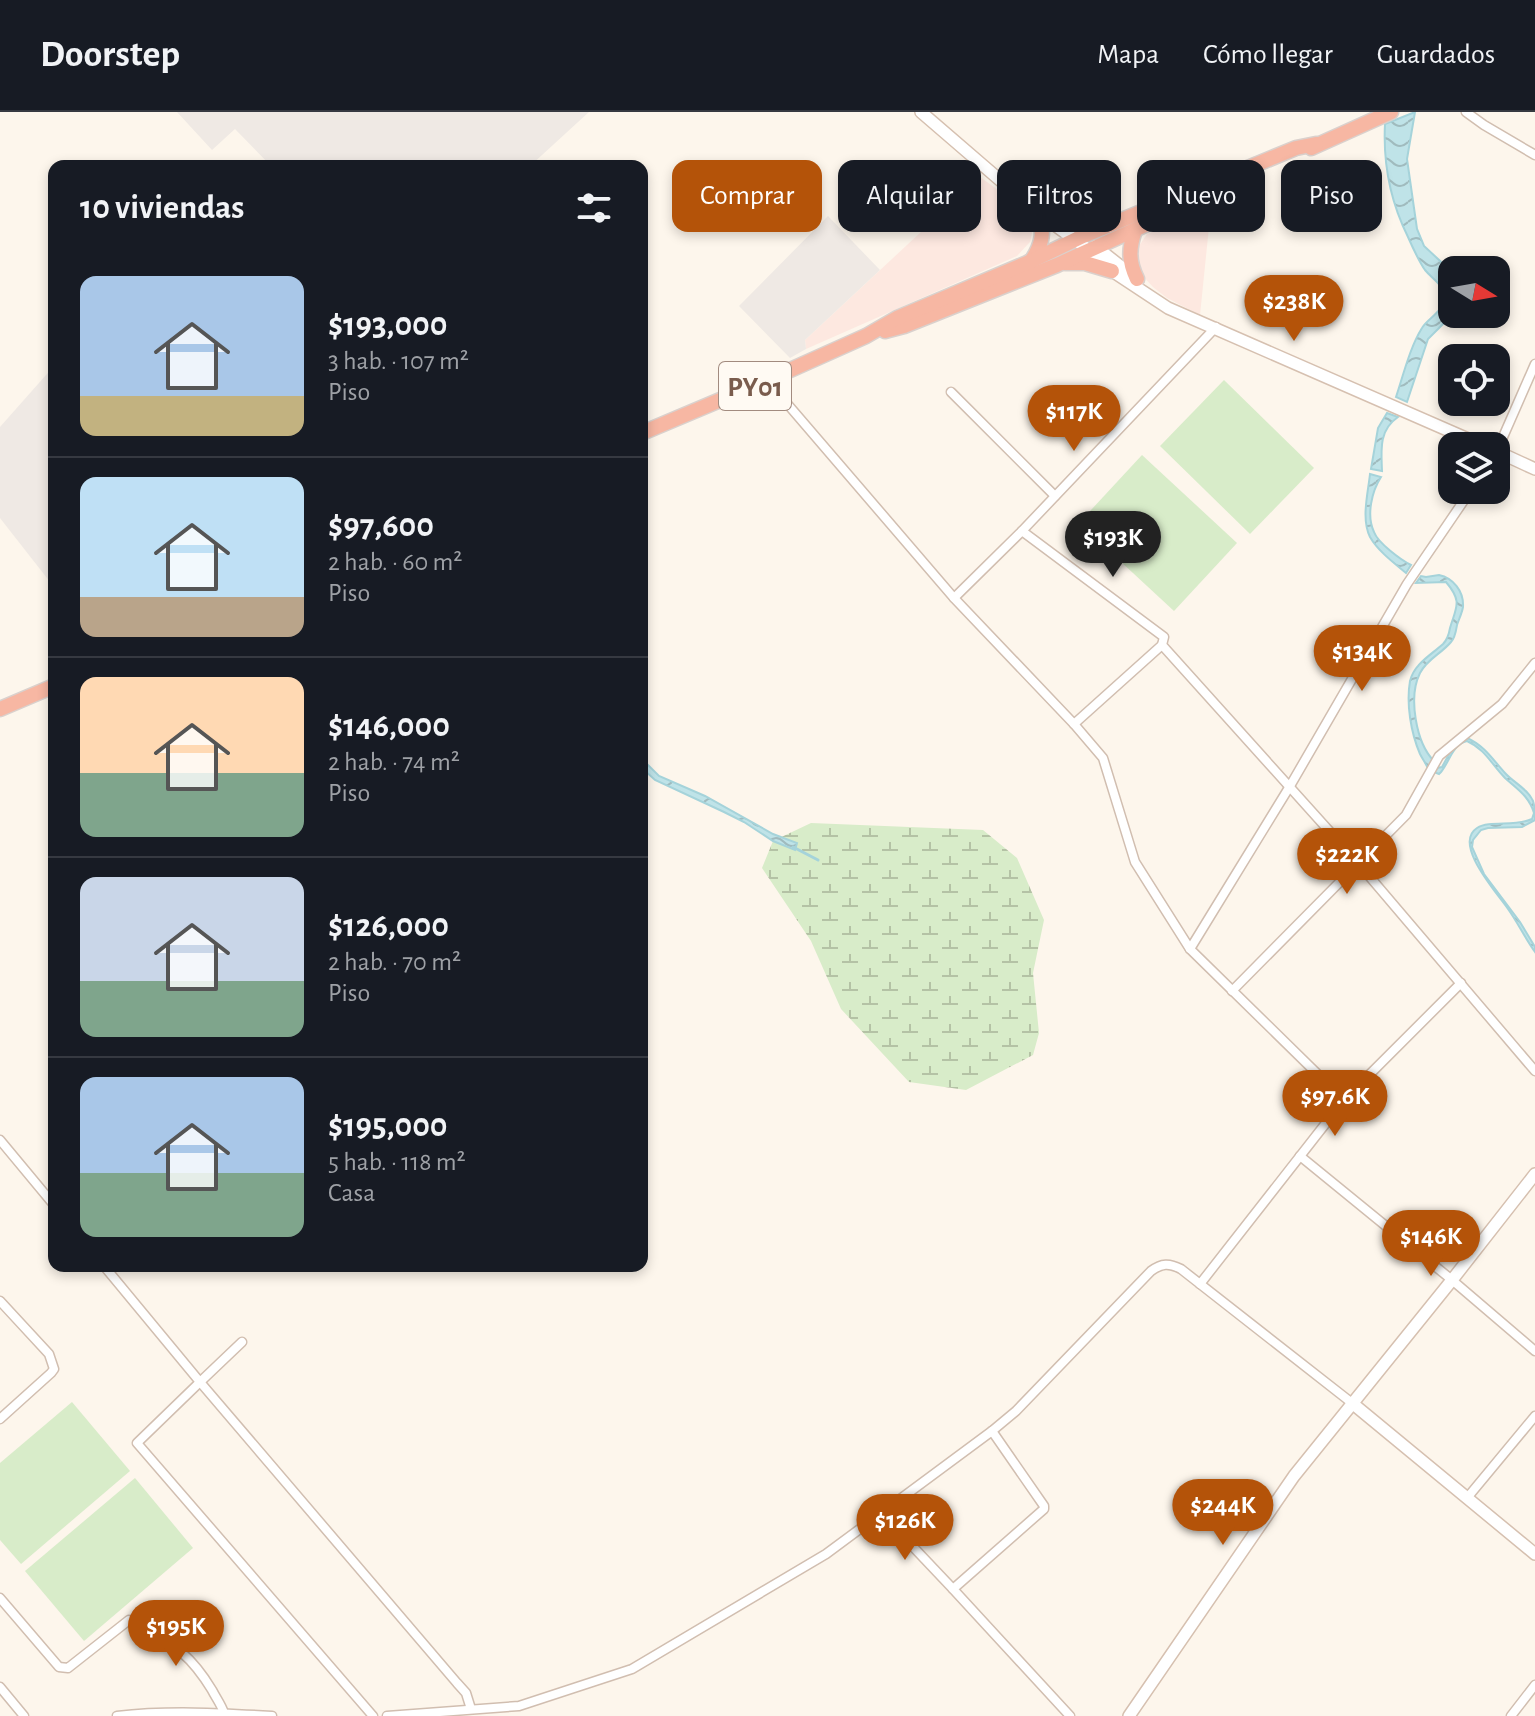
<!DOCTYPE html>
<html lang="es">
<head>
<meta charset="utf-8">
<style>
  body { margin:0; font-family:"Alegreya Sans",sans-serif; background:#242831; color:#f1f3f6; height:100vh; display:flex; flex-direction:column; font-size:30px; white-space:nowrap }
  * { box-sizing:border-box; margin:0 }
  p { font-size:26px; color:#9ea1a6 }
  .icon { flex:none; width:44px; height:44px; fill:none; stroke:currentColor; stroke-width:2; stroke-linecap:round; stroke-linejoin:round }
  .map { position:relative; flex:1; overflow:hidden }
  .panel { position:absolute; left:48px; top:48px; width:600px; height:1112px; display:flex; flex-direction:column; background:#171b24; border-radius:16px; box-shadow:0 4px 12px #0003 }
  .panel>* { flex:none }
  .guide { position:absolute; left:672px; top:48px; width:742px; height:72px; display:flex; gap:16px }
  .needle { width:52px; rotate:101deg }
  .buttons { position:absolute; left:1438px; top:144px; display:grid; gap:16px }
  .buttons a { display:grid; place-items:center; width:72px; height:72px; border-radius:16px; background:#171b24; box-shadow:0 4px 12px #0003; font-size:40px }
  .price { position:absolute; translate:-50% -68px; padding:0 18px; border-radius:28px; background:#b45309; color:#fff; font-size:26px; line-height:52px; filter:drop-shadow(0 2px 4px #0008) }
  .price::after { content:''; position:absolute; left:50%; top:48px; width:24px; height:18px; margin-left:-12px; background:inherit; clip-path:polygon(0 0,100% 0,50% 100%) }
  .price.selected { background:#222; color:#fff }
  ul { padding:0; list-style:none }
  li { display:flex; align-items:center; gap:24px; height:200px; padding:0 32px }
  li+li { border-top:2px solid #363941 }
  li span { display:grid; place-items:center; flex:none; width:224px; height:160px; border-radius:16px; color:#555 }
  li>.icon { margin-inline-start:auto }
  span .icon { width:96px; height:96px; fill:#fffc; stroke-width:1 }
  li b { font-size:34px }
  h2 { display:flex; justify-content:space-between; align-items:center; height:96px; padding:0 32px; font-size:34px }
  .pill { padding:0 28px; border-radius:16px; background:#171b24; box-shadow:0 4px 12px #0003; font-size:28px; line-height:72px }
  .pill.selected { background:#b45309; color:#fff }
  header { display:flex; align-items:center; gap:48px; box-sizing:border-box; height:112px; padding:0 40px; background:#171b24; border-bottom:2px solid #363941 }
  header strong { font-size:38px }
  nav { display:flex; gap:44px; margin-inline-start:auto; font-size:28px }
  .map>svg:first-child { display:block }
</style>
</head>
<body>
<header>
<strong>Doorstep</strong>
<nav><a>Mapa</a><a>Cómo llegar</a><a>Guardados</a></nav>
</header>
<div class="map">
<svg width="1535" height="1604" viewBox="0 0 1535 1604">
  <defs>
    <pattern id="wetland-marsh" width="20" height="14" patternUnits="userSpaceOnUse" patternTransform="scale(2)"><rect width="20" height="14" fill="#d8ecc9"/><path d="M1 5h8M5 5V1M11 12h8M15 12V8" fill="none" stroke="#b4c2a5"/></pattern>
    <pattern id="water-waves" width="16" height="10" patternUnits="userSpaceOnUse" patternTransform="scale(2)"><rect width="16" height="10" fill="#bfe3e8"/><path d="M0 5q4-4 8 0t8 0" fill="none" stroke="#a0bbbe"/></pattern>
  </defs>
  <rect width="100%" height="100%" fill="#fdf6ec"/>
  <!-- commercial -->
  <g fill="#fde8e0">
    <polygon points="980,65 1026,98 1032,121 1030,130 1017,144 806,237 805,228"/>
    <polygon points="1211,95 1200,203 1167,186 1153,175 1142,163 1136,151 1137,137 1147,122"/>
  </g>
  <!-- industrial -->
  <g fill="#efe9e4">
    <polygon points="177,0 589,0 530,54 271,54 235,17 212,38"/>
    <polygon points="828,104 880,158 805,228 806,237 790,246 739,194"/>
    <polygon points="54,254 54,475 0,406 0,315"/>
  </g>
  <!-- wetland -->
  <polygon fill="url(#wetland-marsh)" points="811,711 983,718 1017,746 1044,808 1033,861 1039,921 1033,943 966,978 909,970 841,897 811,829 762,756 773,729"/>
  <!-- pitch -->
  <g fill="#d8ecc9">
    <polygon points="1224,268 1314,356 1250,422 1160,334"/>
    <polygon points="1142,343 1237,431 1174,499 1079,411"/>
    <polygon points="72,1290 130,1359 21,1452 0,1428 0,1351"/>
    <polygon points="135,1366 193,1436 84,1529 25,1459"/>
  </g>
  <!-- water -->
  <g fill="url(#water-waves)" stroke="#a5d3da" stroke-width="2">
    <path d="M1415,0L1407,47L1417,117L1424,134L1452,160L1453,202L1428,227L1407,290L1396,285C1403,264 1410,235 1422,216C1428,206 1442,201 1443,188C1445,172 1434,169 1425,158C1420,151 1412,134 1408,125C1391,91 1383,51 1385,12Z"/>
    <path d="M1387,301L1398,305C1379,318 1381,337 1382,359L1371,357L1378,316Z"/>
    <path d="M1370,362L1381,365C1372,379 1366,403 1374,420C1378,431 1401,448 1411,453L1406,461C1394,451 1378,439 1370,425C1361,407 1368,381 1370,362Z"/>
    <path d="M1439,463C1453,466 1464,479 1463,495C1462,501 1459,507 1457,513C1456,519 1455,526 1451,530C1441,542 1427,547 1420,561C1408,585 1416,631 1434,649L1429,659C1427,653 1423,648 1420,642C1411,621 1406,592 1410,569C1414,552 1431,543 1443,532C1447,528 1449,522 1450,516C1456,495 1463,490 1446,470L1416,471L1421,464L1426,465Z"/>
    <path d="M1467,626C1485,634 1493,648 1505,661C1514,671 1528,677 1533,689C1535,695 1535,702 1535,708L1522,715L1488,716L1481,718L1473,728L1472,735L1484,762L1520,810L1535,835V840C1525,826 1518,811 1508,797C1498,782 1452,732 1477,716C1490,708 1515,715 1532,707L1534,701C1529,684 1517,677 1505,666C1492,653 1485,637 1467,629C1452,633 1450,649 1441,660L1439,662L1434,660L1437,656L1442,655L1454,633Z"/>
    <polygon points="642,647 659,664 705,684 773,722 797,731 795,738 773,729 744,710 724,700 655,668 642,656"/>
  </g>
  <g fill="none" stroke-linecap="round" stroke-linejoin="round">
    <!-- stream -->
    <polyline stroke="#a5d3da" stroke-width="3" points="793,735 818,748"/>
    <!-- street casing -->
    <g stroke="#d1beb0" stroke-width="11">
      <g id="street">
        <polyline points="1466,0 1484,13 1535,43"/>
        <polyline points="770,267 784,288 954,486 1074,612 1103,646 1135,750 1190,837 1344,988"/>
        <polyline points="951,280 1055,384"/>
        <polyline points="1496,341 1535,252"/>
        <polyline points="1022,419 1164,525 1162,533 1358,751 1535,959"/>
        <polyline points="954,486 1022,419 1216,215"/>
        <polyline points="1074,612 1162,533"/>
        <polyline points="1190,837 1290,674 1407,472 1471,378"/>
        <polyline points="1232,879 1406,703 1439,644 1502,592 1535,551"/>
        <polyline points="0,1028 54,1093"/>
        <polyline points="1300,1044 1452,1168 1535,1239"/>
        <polyline points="104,1154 200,1270 137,1331 373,1604"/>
        <polyline points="1200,1172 1344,988 1461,871"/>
        <polyline points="0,1189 49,1242 54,1257 51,1261 0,1307"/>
        <polyline points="242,1230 200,1270 457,1571 466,1581 471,1597"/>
        <polyline points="992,1319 1044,1394 1044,1397 953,1477 1070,1604"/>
        <polyline points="1467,1386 1535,1304"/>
        <polyline points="881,1401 953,1477"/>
        <path d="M0,1486L59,1555L68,1556L129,1508L135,1510C172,1532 189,1540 212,1578C216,1586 221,1592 224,1601"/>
        <polyline points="0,1575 24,1604"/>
        <path d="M117,1604C168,1598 221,1601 272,1604"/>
        <path d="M387,1604L519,1594L632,1557L826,1442L992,1319L1016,1299L1151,1159C1162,1151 1169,1151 1181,1157L1352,1291"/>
        <polyline points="1511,1604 1535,1573"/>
      </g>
    </g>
    <!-- secondary casing -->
    <g stroke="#d6c0b0" stroke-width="14">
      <g id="secondary">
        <polyline points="921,0 1037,100 1089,138 1112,159 1168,196 1484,334"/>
        <polyline points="1026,80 1062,109"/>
        <polyline points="1095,134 1138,168"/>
        <polyline points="1496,339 1535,357"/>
        <polyline points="1352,1291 1535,1442"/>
        <polyline points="1129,1604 1294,1364 1452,1168 1535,1062"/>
      </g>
    </g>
    <!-- highway casing -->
    <g stroke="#dad1cd" stroke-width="17">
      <g id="highway">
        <polyline points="1311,36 1391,0"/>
        <polyline points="1058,105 1072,110 1102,113"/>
        <path d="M1135,118C1129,136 1128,149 1137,167"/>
        <path d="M1032,148C1043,131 1045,119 1037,100"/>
        <polyline points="1065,151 1085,151 1112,159"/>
        <polyline points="885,219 904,214 1057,153 1231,74"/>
        <polyline points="642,321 770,267 866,224 897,206 1027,151 1083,124 1296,36 1316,32"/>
        <polyline points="0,597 54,574"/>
      </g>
    </g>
    <!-- street -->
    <use href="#street" stroke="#fff" stroke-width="8"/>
    <!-- secondary -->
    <use href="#secondary" stroke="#fff" stroke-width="11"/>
    <!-- highway -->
    <use href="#highway" stroke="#f7b7a3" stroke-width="14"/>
  </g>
  <g text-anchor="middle" stroke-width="7" stroke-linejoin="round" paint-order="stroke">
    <!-- shield labels -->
    <rect fill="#fffaf3" stroke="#a28b7f" stroke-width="2" x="719" y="250" width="72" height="48" rx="6"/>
    <g font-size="28" font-weight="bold" fill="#7a5c4d">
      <text x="755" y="284">PY01</text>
    </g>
  </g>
</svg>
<div class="buttons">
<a><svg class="needle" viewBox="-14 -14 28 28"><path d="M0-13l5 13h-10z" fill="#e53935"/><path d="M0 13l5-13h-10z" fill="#9ea1a6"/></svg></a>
<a><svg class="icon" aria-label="locate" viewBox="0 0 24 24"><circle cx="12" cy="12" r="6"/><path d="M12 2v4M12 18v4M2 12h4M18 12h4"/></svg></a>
<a><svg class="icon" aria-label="layers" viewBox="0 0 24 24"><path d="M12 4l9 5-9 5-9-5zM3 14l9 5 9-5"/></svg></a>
</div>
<b class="price" style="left:1294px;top:231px">$238K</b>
<b class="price" style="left:1074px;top:341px">$117K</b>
<b class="price selected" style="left:1113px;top:467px">$193K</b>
<b class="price" style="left:1362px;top:581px">$134K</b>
<b class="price" style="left:1347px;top:784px">$222K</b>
<b class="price" style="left:1335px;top:1026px">$97.6K</b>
<b class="price" style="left:1431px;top:1166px">$146K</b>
<b class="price" style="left:1223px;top:1435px">$244K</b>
<b class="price" style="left:905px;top:1450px">$126K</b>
<b class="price" style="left:176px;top:1556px">$195K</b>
<div class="guide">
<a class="pill selected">Comprar</a>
<a class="pill">Alquilar</a>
<a class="pill">Filtros</a>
<a class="pill">Nuevo</a>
<a class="pill">Piso</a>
</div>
<section class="panel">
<h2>10 viviendas<svg class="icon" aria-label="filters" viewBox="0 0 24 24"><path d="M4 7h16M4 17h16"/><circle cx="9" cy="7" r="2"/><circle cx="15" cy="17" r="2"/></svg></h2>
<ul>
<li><span style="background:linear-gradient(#a9c7e8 75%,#c2b280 0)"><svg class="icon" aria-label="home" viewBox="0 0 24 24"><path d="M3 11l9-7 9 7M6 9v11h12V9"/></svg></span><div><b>$193,000</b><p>3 hab. · 107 m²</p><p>Piso</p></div></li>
<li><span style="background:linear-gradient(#bfe0f5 75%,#b9a48a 0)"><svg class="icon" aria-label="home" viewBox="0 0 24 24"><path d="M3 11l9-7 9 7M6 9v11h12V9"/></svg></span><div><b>$97,600</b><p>2 hab. · 60 m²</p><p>Piso</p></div></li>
<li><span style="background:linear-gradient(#ffd9b3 60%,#7fa58c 0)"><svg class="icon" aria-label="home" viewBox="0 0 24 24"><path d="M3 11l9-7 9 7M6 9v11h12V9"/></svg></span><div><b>$146,000</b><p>2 hab. · 74 m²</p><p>Piso</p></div></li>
<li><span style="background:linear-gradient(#c9d6e8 65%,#7fa58c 0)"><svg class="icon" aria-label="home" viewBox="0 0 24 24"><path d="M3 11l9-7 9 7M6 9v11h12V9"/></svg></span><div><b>$126,000</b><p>2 hab. · 70 m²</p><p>Piso</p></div></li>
<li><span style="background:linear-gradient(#a9c7e8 60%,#7fa58c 0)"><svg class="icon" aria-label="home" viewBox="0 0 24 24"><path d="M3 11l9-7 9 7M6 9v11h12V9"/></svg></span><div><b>$195,000</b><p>5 hab. · 118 m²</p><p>Casa</p></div></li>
</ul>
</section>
</div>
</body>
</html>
